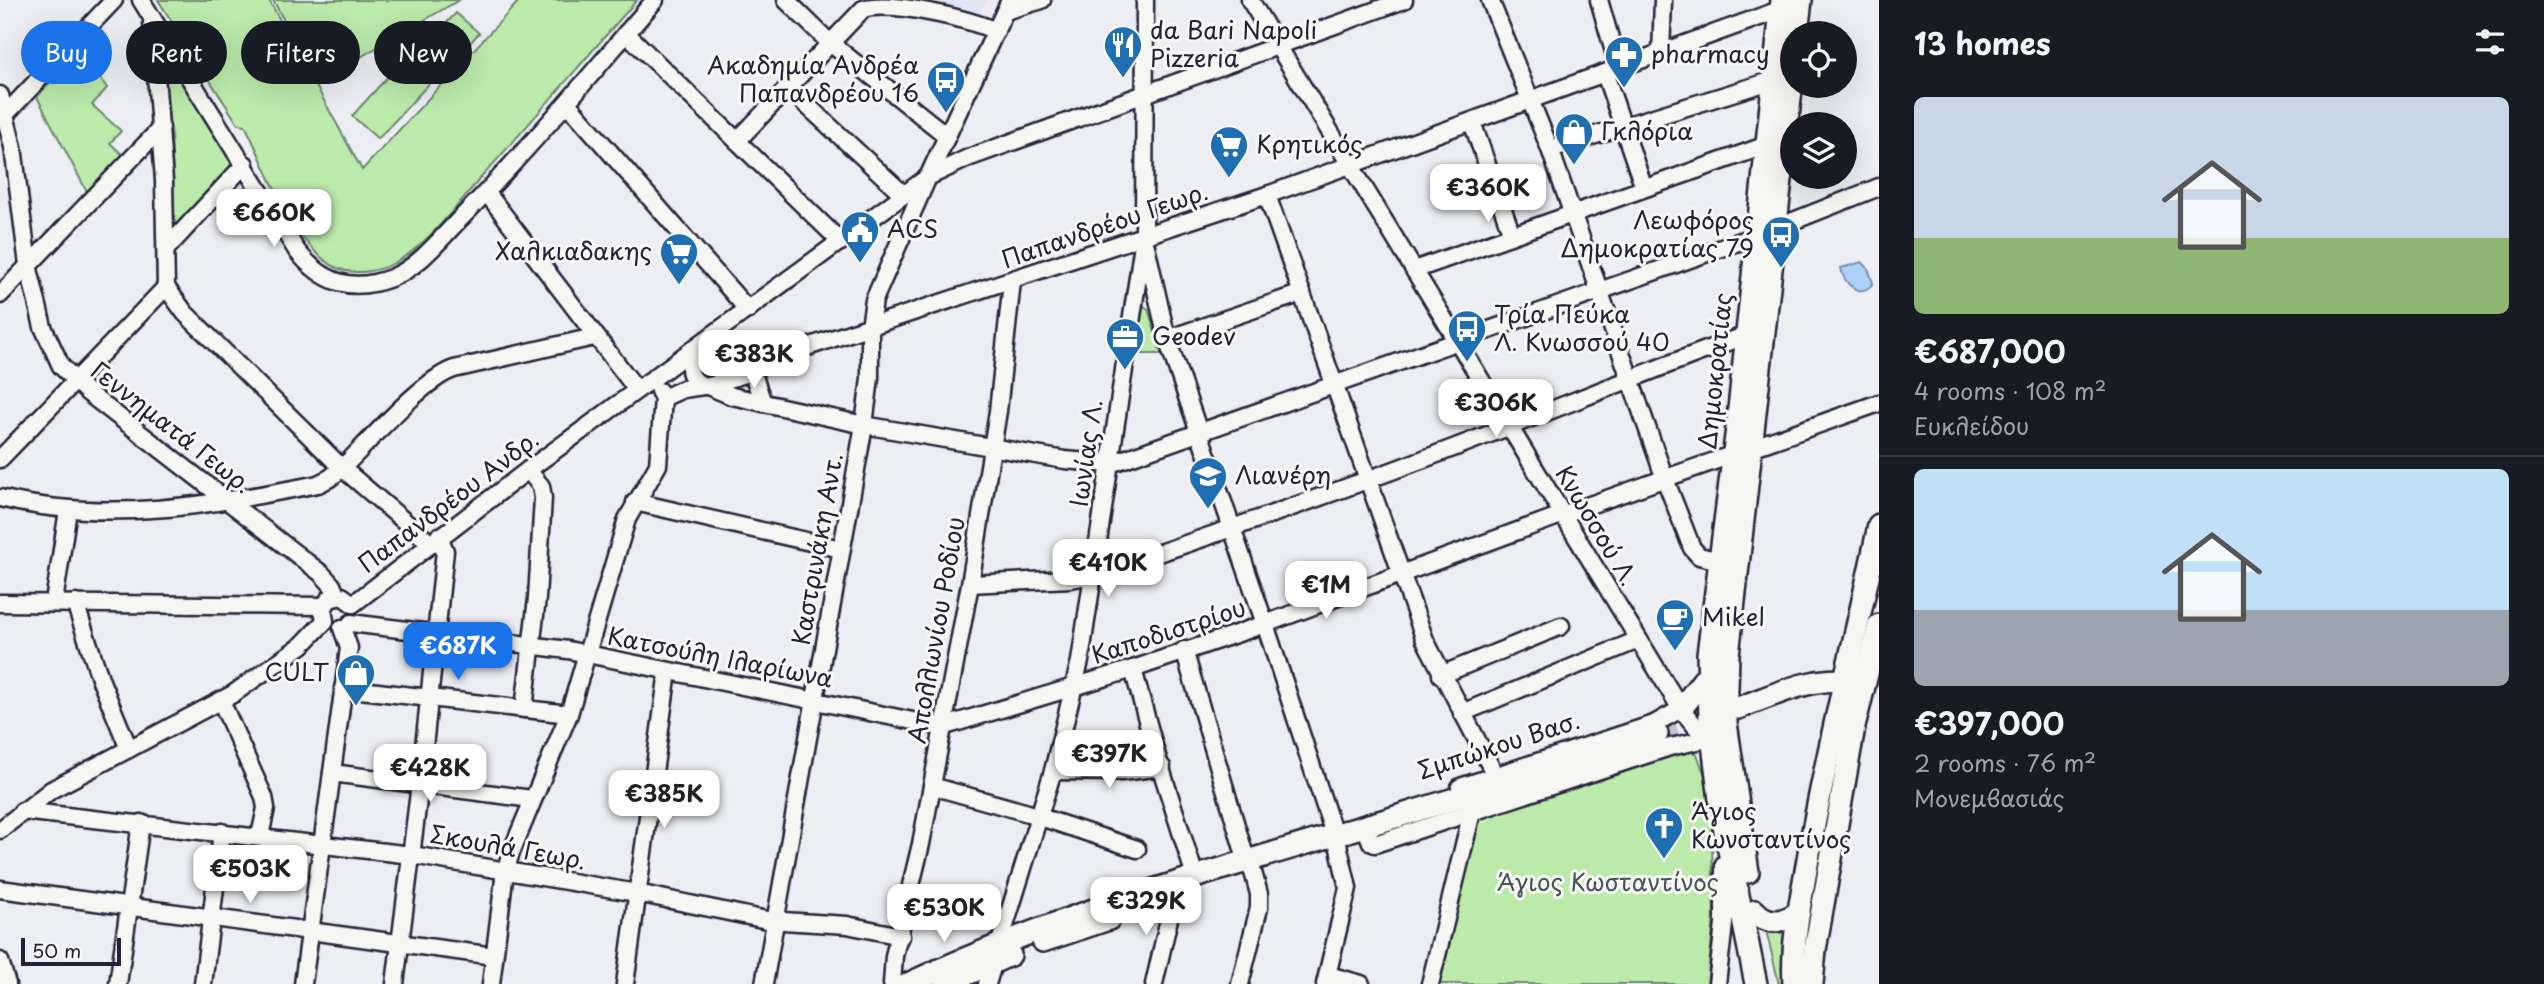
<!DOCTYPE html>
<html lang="en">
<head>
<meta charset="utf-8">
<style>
  body { margin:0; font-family:"Playpen Sans",sans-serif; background:#20242c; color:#f1f3f6; height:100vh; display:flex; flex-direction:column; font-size:26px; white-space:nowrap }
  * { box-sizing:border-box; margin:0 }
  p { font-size:23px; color:#9ea1a6 }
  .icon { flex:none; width:38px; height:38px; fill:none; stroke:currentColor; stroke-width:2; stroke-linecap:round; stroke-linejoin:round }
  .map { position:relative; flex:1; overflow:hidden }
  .panel { display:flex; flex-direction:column; background:#171b24; width:665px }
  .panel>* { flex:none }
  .hud { position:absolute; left:21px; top:21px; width:665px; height:63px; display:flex; gap:14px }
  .tools { position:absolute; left:1780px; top:21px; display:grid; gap:14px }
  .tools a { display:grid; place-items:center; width:77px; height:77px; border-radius:50%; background:#171b24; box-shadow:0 7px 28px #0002; font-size:35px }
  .scale { position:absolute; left:21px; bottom:18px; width:100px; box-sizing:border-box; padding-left:7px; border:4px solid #22223b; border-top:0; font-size:19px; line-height:24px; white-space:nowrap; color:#22223b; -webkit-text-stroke:5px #f6f6f2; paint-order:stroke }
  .price { position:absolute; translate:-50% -60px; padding:0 16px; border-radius:14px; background:#fff; color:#222; font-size:23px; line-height:46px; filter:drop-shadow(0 2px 4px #0008) }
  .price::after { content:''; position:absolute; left:50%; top:42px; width:21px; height:16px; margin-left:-10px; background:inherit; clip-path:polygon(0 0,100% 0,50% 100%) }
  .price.active { background:#1a73e8; color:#fff }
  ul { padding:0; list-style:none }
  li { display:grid; align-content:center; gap:14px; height:371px; padding:0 35px }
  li+li { border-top:2px solid #363941 }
  li span { display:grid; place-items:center; height:217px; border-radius:10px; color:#555 }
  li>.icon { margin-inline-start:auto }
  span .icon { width:126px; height:126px; fill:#fffc; stroke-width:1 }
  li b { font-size:30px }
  h2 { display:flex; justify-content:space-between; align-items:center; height:84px; padding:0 35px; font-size:30px }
  .tag { padding:0 24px; border-radius:32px; background:#171b24; box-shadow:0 7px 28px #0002; font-size:24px; line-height:63px }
  .tag.active { background:#1a73e8; color:#fff }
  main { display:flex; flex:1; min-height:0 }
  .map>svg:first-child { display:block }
</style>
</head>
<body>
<main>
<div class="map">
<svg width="1879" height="984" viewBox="0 0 1879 984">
  <rect width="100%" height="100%" fill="#eceef3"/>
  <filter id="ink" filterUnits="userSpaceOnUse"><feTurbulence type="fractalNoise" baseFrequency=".0143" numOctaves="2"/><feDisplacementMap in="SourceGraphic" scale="14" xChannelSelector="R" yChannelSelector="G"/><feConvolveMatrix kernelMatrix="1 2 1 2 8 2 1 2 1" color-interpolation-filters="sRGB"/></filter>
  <g filter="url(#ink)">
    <!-- built -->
    <polygon fill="#e0e5f4" points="905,0 987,0 980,13"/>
    <!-- green -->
    <g fill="#bbeaaa" stroke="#6e8672" stroke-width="2">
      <path d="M158,0H269L362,170L520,0H637C584,60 532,121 479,180C455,207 431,240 401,259C383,271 355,277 335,267C291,243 267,168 245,125L238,124Z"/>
      <polygon points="273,0 459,0 317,82"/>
      <polygon points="456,13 479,33 441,75 418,54"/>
      <polygon points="411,51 437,75 378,139 352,116"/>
      <polygon points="70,60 88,80 96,73 107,88 92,105 121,131 110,143 124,156 88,194 37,97"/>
      <polygon points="162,66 177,71 235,164 175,233 171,133"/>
      <polygon points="1139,305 1143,305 1148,309 1162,354 1131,354"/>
      <polygon points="1687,750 1697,754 1709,787 1711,805 1714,918 1707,984 1440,984 1478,819"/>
      <polygon points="1786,929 1784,984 1779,984 1766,930"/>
    </g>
    <!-- water -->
    <path fill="#aed2f7" stroke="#768cac" stroke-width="2" d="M1862,262L1868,268L1873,283C1861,300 1843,284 1841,268Z"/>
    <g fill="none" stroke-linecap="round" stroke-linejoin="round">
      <!-- major-tunnel -->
      <polyline stroke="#c4c5ce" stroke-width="21" stroke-dasharray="21 10" stroke-linecap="butt" points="1657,734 1709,718"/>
      <!-- minor casing -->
      <g stroke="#22223b" stroke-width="21">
        <g id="minor">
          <path d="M141,0L297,251C323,283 351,293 391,278C417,268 437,243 456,223C526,153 590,75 655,0"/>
          <polyline points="786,0 829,42 947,136"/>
          <polyline points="1250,0 1681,709 1713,747"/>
          <polyline points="1490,0 1550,149 1665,479 1692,548 1699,556 1720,561"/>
          <polyline points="1599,0 1619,69"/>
          <polyline points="1005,11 1042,0"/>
          <polyline points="152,22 164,181 166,287 185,313 342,468 430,543"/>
          <polyline points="626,33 841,242"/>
          <polyline points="1661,54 1663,0"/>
          <polyline points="1605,74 1644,188"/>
          <polyline points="787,87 904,195"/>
          <polyline points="0,95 13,147 28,265 43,327 61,366 88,393 322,574 332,585 337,596"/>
          <polyline points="567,103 748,310"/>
          <polyline points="2,118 114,0"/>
          <polyline points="1472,122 1512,235"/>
          <path d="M737,141L863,9C890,0 969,19 996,31"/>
          <polyline points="1550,149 1774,80"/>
          <polyline points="487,193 637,390"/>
          <polyline points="1267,195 1425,640 1495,775"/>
          <polyline points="1146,246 1167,339 1265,624 1334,834 1344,829"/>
          <polyline points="166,249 245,164"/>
          <polyline points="1414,270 1767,145"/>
          <polyline points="0,295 161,128"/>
          <polyline points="1167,339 1302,293"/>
          <circle cx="708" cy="368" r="18"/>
          <polyline points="717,353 737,357 771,359"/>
          <polyline points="752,371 763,403"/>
          <polyline points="719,382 745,374 771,359 1267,195 1790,6"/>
          <polyline points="708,386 732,396 864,425 1065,460 1110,464 1758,235 1879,187"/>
          <polyline points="659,391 663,398 683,389 703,386"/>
          <polyline points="0,459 166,287"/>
          <path d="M0,498C105,524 214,505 318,484L330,478L342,468C368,443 423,379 454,369L594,337"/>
          <polyline points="635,502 841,549"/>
          <path d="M970,584L1070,579L1093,575C1233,529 1371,480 1508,427C1588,396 1666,364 1747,335"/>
          <polyline points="54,602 68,510"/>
          <polyline points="0,603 324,606"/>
          <polyline points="75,603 101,681 129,749"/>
          <polyline points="351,623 568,650 942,727 1133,669 1265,624 1564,514 1879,403"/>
          <polyline points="1184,650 1246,859"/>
          <polyline points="1133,669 1156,753 1195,876"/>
          <polyline points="1441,675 1561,626"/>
          <polyline points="343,688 569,714"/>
          <polyline points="221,701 264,797 266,808 260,836"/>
          <polyline points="524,709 537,598 543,498 541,486 528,470"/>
          <polyline points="1462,713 1638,640"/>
          <polyline points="1053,771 1121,772 1162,767"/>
          <polyline points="332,773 532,799"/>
          <polyline points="932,786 1028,813 1137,849"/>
          <polyline points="1460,787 1654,724 1681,709"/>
          <polyline points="22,811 412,855 637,893 767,920 847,925 901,936"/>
          <polyline points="0,830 51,790 233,694 302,645 325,621 323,609 329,599 342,596 353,604 528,470 928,177 1010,0"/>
          <polyline points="1368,834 1371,842 1375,844 1670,747 1707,739"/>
          <polyline points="0,889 494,956"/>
          <polyline points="0,961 7,984"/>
          <polyline points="1328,975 1361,984"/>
          <polyline points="118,984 141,823"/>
          <polyline points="203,984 222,832"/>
          <polyline points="303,984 349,648 342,628"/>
          <polyline points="395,984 420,784 445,551 439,536"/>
          <polyline points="491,984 504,879 510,855 569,714 627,519 658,465 663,398"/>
          <polyline points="625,984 668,671"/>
          <polyline points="764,984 864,425 870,378 870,327 874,300 928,177 968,158 1404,0"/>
          <polyline points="892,984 894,956 921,844 970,584 998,411 1012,281"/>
          <polyline points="987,984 1053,771 1080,661 1144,237 1145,0"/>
          <polyline points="1154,984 1174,897"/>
          <polyline points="1240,984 1259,908 1259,894 1253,872"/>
          <polyline points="1325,984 1348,888 1338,844"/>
          <polyline points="1430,984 1472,812"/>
          <polyline points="1717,984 1724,924 1724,864"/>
        </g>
      </g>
      <!-- major casing -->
      <g stroke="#22223b" stroke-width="26">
        <g id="major">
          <polyline points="1797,33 1801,0"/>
          <path d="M1738,708C1775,695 1815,674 1855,682"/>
          <polyline points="1681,709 1708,674"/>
          <polyline points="1748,872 1726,723 1728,655 1792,81"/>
          <path d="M1755,911C1768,926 1784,922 1799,912"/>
          <polyline points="1043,941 1109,919"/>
          <polyline points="0,984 3,984"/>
          <path d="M908,984C1063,912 1226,867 1389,819C1478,792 1568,764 1657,734"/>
          <polyline points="945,984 1010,955"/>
          <polyline points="1756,984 1722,816 1710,720 1708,654 1737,428 1782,0"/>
          <path d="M1794,984C1791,940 1802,896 1809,853C1828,742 1857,635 1879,525"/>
          <polyline points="1812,984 1815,950 1854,727 1879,625"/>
        </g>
      </g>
      <!-- minor -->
      <use href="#minor" stroke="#f6f6f2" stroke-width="16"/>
      <!-- major -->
      <use href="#major" stroke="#f6f6f2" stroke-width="21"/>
    </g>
  </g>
  <!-- icons -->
  <defs>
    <g id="restaurant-pin" transform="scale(2.0125)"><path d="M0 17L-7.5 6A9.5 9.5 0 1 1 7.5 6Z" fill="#1f6fb2" stroke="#f6f6f2"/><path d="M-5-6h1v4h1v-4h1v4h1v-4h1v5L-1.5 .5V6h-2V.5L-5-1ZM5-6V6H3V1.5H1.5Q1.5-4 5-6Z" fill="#fff"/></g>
    <g id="pharmacy-pin" transform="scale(2.0125)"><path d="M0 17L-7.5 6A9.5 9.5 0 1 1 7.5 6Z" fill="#1f6fb2" stroke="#f6f6f2"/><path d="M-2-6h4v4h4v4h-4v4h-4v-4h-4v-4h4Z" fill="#fff"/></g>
    <g id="bus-pin" transform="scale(2.0125)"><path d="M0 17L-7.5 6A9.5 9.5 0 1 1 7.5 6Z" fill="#1f6fb2" stroke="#f6f6f2"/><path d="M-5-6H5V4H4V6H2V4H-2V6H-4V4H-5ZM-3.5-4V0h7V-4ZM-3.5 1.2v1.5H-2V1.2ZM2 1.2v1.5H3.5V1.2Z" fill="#fff"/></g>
    <g id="shop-pin" transform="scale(2.0125)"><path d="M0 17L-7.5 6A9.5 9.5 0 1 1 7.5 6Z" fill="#1f6fb2" stroke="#f6f6f2"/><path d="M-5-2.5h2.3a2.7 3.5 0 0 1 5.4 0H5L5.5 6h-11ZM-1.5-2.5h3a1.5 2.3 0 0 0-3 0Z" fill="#fff"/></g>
    <g id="supermarket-pin" transform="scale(2.0125)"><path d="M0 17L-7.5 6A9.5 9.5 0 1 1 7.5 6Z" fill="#1f6fb2" stroke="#f6f6f2"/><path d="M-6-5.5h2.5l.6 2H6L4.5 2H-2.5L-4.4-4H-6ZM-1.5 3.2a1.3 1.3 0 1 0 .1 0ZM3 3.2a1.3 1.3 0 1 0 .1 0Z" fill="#fff"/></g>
    <g id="civic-pin" transform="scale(2.0125)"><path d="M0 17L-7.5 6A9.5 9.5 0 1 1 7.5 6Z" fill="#1f6fb2" stroke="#f6f6f2"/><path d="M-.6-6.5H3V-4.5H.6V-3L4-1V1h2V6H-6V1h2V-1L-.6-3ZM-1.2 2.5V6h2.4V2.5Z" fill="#fff"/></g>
    <g id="office-pin" transform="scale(2.0125)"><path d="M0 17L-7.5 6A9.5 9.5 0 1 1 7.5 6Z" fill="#1f6fb2" stroke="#f6f6f2"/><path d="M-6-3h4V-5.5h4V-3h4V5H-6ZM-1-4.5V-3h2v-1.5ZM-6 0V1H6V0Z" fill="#fff"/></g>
    <g id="school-pin" transform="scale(2.0125)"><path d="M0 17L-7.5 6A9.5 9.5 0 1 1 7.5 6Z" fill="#1f6fb2" stroke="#f6f6f2"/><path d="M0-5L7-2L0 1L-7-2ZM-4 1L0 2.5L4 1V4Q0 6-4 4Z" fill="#fff"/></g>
    <g id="cafe-pin" transform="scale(2.0125)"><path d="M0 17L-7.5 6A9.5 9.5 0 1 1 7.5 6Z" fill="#1f6fb2" stroke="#f6f6f2"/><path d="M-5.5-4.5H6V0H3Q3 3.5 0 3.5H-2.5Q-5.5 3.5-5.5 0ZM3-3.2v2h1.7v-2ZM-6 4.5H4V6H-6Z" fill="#fff"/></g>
    <g id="church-pin" transform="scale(2.0125)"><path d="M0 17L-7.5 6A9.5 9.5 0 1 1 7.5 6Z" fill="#1f6fb2" stroke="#f6f6f2"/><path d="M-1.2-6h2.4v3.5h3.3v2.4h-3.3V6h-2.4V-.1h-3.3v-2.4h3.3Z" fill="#fff"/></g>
  </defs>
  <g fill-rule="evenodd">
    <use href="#restaurant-pin" x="1123" y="45"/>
    <use href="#pharmacy-pin" x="1624" y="55"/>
    <use href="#bus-pin" x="946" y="80"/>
    <use href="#shop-pin" x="1574" y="132"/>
    <use href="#supermarket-pin" x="1229" y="145"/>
    <use href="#civic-pin" x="860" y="230"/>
    <use href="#bus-pin" x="1781" y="235"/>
    <use href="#supermarket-pin" x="679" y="252"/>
    <use href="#bus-pin" x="1467" y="329"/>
    <use href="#office-pin" x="1125" y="337"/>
    <use href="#school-pin" x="1208" y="476"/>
    <use href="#cafe-pin" x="1675" y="618"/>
    <use href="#shop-pin" x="356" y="673"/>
    <use href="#church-pin" x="1664" y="826"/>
  </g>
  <g text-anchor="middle" stroke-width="6" stroke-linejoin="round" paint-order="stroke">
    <!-- poi labels -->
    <g font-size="24" fill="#22223b" stroke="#f6f6f2" text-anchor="start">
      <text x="1150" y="39">da Bari Napoli<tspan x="1150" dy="28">Pizzeria</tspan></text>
      <text x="1651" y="63">pharmacy</text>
      <text x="919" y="74" text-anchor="end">Ακαδημία Ανδρέα<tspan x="919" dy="28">Παπανδρέου 16</tspan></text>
      <text x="1601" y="140">Γκλόρια</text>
      <text x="1256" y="153">Κρητικός</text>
      <text x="1754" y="229" text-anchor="end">Λεωφόρος<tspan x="1754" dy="28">Δημοκρατίας 79</tspan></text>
      <text x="887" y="238">ACS</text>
      <text x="652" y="260" text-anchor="end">Χαλκιαδακης</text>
      <text x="1494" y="323">Τρία Πεύκα<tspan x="1494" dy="28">Λ. Κνωσσού 40</tspan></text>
      <text x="1152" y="345">Geodev</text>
      <text x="1235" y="484">Λιανέρη</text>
      <text x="1702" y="626">Mikel</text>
      <text x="329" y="681" text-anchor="end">CULT</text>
      <text x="1691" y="820">Άγιος<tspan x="1691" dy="28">Κωνσταντίνος</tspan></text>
    </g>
    <!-- street labels -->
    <g font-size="24" fill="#22223b" stroke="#f6f6f2">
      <text transform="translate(1105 226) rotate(-19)" y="8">Παπανδρέου Γεωρ.</text>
      <text transform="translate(1716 371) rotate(-84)" y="8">Δημοκρατίας</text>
      <text transform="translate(171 428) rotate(38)" y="8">Γεννηματά Γεωρ.</text>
      <text transform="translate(1087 453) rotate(-82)" y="8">Ιωνίας Λ.</text>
      <text transform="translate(449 502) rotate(-37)" y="8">Παπανδρέου Ανδρ.</text>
      <text transform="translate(1596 526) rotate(59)" y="8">Κνωσσού Λ.</text>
      <text transform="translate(818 549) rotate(-80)" y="8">Καστρινάκη Αντ.</text>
      <text transform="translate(937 630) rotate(-80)" y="8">Απολλωνίου Ροδίου</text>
      <text transform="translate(1169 632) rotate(-18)" y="8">Καποδιστρίου</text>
      <text transform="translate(720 658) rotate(11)" y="8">Κατσούλη Ιλαρίωνα</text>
      <text transform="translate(1499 746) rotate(-18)" y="8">Σμπώκου Βασ.</text>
      <text transform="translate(508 848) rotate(10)" y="8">Σκουλά Γεωρ.</text>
    </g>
    <!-- park labels -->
    <g font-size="24" fill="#485457" stroke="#f6f6f2">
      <text x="1608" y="891">Άγιος Κωσταντίνος</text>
    </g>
  </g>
</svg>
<div class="tools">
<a><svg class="icon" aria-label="locate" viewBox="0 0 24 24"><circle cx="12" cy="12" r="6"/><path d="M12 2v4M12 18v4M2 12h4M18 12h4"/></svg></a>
<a><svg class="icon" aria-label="layers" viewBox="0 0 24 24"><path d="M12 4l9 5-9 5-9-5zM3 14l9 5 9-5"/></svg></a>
</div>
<div class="scale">50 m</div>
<b class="price" style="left:1488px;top:224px">€360K</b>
<b class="price" style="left:274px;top:249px">€660K</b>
<b class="price" style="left:754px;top:390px">€383K</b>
<b class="price" style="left:1496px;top:439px">€306K</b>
<b class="price" style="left:1108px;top:599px">€410K</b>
<b class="price" style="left:1326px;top:621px">€1M</b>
<b class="price active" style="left:458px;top:682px">€687K</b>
<b class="price" style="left:1109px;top:790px">€397K</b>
<b class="price" style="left:430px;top:804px">€428K</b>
<b class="price" style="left:664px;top:830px">€385K</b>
<b class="price" style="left:250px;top:905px">€503K</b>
<b class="price" style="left:1146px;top:937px">€329K</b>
<b class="price" style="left:944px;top:944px">€530K</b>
<div class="hud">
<a class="tag active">Buy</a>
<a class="tag">Rent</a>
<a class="tag">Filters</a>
<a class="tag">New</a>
</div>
</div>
<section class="panel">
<h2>13 homes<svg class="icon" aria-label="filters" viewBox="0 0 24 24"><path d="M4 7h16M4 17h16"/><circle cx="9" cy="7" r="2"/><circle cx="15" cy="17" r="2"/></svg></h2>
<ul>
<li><span style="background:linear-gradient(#c9d6e8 65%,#8fb573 0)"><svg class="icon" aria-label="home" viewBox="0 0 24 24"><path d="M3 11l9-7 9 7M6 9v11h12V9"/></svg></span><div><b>€687,000</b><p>4 rooms · 108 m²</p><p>Ευκλείδου</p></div></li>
<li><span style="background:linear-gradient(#bfe0f5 65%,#9aa5b1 0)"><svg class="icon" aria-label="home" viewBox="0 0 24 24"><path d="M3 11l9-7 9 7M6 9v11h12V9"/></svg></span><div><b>€397,000</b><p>2 rooms · 76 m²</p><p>Μονεμβασιάς</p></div></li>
</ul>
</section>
</main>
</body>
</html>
